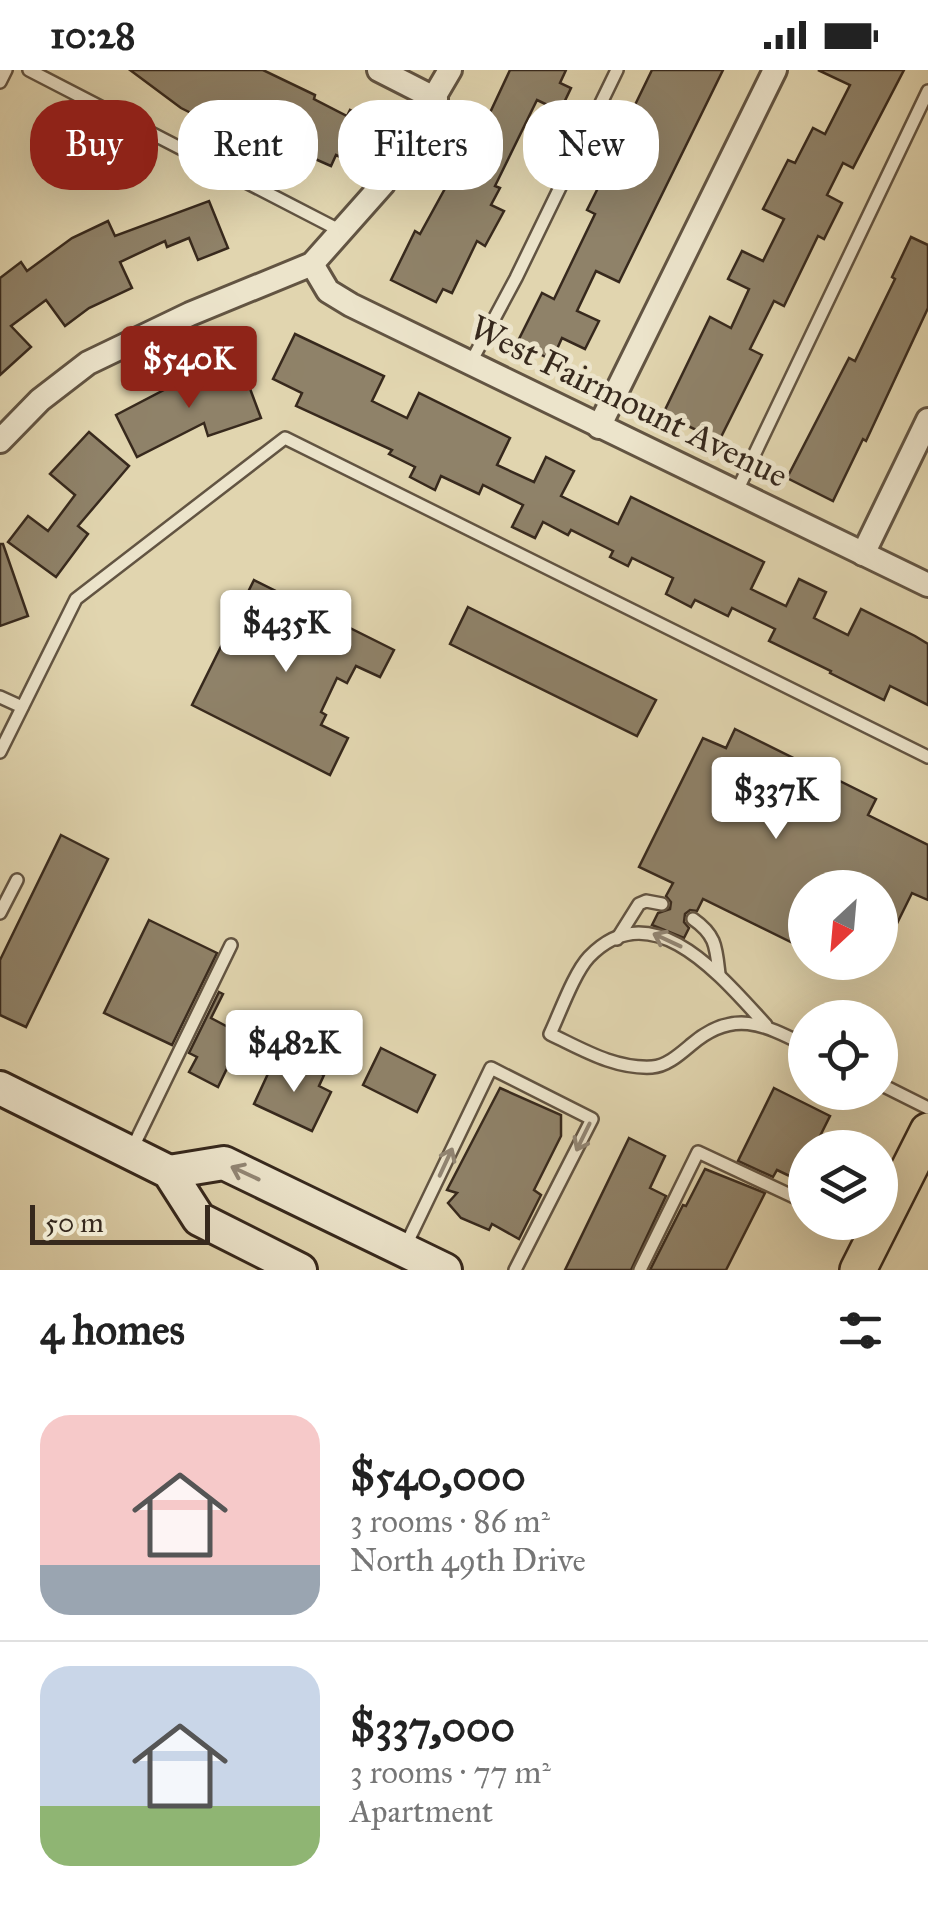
<!DOCTYPE html>
<html lang="en">
<head>
<meta charset="utf-8">
<style>
  body { margin:0; font-family:"IM FELL Great Primer",serif; background:#f6f6f6; color:#222; height:100vh; display:flex; flex-direction:column; font-size:38px; white-space:nowrap }
  * { box-sizing:border-box; margin:0 }
  p { font-size:32px; color:#767676 }
  .icon { flex:none; width:55px; height:55px; fill:none; stroke:currentColor; stroke-width:2; stroke-linecap:round; stroke-linejoin:round }
  .map { position:relative; height:1200px; overflow:hidden }
  .drawer { display:flex; flex-direction:column; background:#fff; flex:1 }
  .drawer>* { flex:none }
  .top-card { position:absolute; left:30px; top:30px; width:870px; height:90px; display:flex; gap:20px }
  .needle { width:65px; rotate:206deg }
  .buttons { position:absolute; left:788px; top:800px; display:grid; gap:20px }
  .buttons a { display:grid; place-items:center; width:110px; height:110px; border-radius:50%; background:#fff; box-shadow:0 10px 40px #0002; font-size:50px }
  .scale { position:absolute; left:30px; bottom:25px; width:180px; box-sizing:border-box; padding-left:10px; border:5px solid #37291d; border-top:0; font-size:28px; line-height:35px; white-space:nowrap; color:#37291d; -webkit-text-stroke:8px #ece4cb; paint-order:stroke }
  .price { position:absolute; translate:-50% -85px; padding:0 22px; border-radius:10px; background:#fff; color:#222; font-size:32px; line-height:65px; filter:drop-shadow(0 2px 5px #0008) }
  .price::after { content:''; position:absolute; left:50%; top:60px; width:30px; height:22px; margin-left:-15px; background:inherit; clip-path:polygon(0 0,100% 0,50% 100%) }
  .price.current { background:#8f2418; color:#fff }
  ul { padding:0; list-style:none }
  li { display:flex; align-items:center; gap:30px; height:250px; padding:0 40px }
  li+li { border-top:2px solid #e0e0e0 }
  li span { display:grid; place-items:center; flex:none; width:280px; height:200px; border-radius:30px; color:#555 }
  li>.icon { margin-inline-start:auto }
  span .icon { width:120px; height:120px; fill:#fffc; stroke-width:1 }
  li b { font-size:42px }
  h2 { display:flex; justify-content:space-between; align-items:center; height:120px; padding:0 40px; font-size:42px }
  .pill { padding:0 35px; border-radius:40px; background:#fff; box-shadow:0 10px 40px #0002; font-size:35px; line-height:90px }
  .pill.current { background:#8f2418; color:#fff }
  .status { display:flex; justify-content:space-between; align-items:center; height:70px; padding:0 50px; background:#fff; direction:ltr }
  .status svg { height:28px; fill:currentColor }
  .map>svg:first-child { display:block }
</style>
</head>
<body>
<div class="status"><b>10:28</b><svg viewBox="0 0 49 12"><path d="M0 12V9h3v3zM5 12V6h3v6zM10 12V3h3v9zM15 12V0h3v12zM26 1h20v11H26zM47 4h2v5h-2z"/></svg></div>
<div class="map">
<svg width="928" height="1200" viewBox="0 0 928 1200">
  <rect width="100%" height="100%" fill="#e1d5af"/>
  <filter id="stains"><feTurbulence type="fractalNoise" baseFrequency=".002" numOctaves="4"/><feColorMatrix values="0 0 0 0 .2 0 0 0 0 .09 0 0 0 0 .02 0 0 0 .5 -.17"/></filter>
  <radialGradient id="worn" r=".72"><stop offset=".6" stop-color="#630" stop-opacity="0"/><stop offset="1" stop-color="#630" stop-opacity=".3"/></radialGradient>
  <!-- building -->
  <g fill="#8f8269" stroke="#37291d" stroke-width="2.5">
    <polygon points="130,0 263,0 315,25 314,29 347,46 350,40 375,52 355,94 336,85 331,96 229,51 225,60 181,38"/>
    <polygon points="510,0 566,0 560,13 571,18 560,41 537,30 495,116 500,118 491,135 504,141 485,176 477,171 452,223 443,219 436,232 391,210 415,161 420,164 458,95 464,98"/>
    <polygon points="652,0 723,0 619,212 596,201 577,241 599,251 585,279 562,268 552,290 517,273 542,223 554,229 595,144 587,140 612,90 621,94 644,46 632,41"/>
    <polygon points="818,0 904,0 853,98 843,93 827,125 842,133 824,169 818,166 784,236 774,231 750,279 762,285 719,371 663,344 710,247 731,258 749,219 728,209 742,181 763,191 784,149 763,139 788,90 795,93 813,58 825,64 850,15"/>
    <polygon points="209,131 228,178 198,190 189,168 167,177 165,171 120,192 132,218 89,238 65,256 46,230 11,256 31,277 0,305 0,208 21,192 27,201 72,168 108,151 115,166"/>
    <polygon points="911,167 928,175 928,238 866,371 863,369 833,431 787,408 849,288 855,291 895,209 892,207"/>
    <polygon points="295,264 384,306 372,331 407,348 419,323 510,368 497,395 534,412 546,387 574,401 561,426 618,454 631,427 764,492 751,519 786,536 799,509 826,522 814,548 848,565 861,539 915,566 928,574 928,635 890,616 884,630 830,603 831,601 769,571 775,559 732,538 728,546 695,530 691,537 666,524 673,508 632,488 628,496 610,487 613,481 571,460 568,465 543,452 535,468 512,457 523,435 483,415 479,424 441,406 435,420 410,407 415,397 389,384 392,380 296,336 302,323 273,309"/>
    <polygon points="217,297 224,316 246,308 261,348 208,366 204,353 137,387 116,345 187,308"/>
    <polygon points="89,362 129,396 78,456 88,464 56,507 8,472 28,446 48,461 75,425 50,404"/>
    <polygon points="0,474 3,474 28,546 0,556"/>
    <polygon points="254,510 394,580 380,607 356,596 347,613 337,608 321,642 326,645 321,655 348,668 330,705 192,635"/>
    <polygon points="468,537 656,630 637,666 450,574"/>
    <polygon points="735,659 876,729 868,745 928,775 928,830 912,823 880,888 880,818 805,818 805,879 703,829 697,841 690,840 685,844 684,852 689,858 684,868 652,855 658,843 670,839 671,832 666,826 673,813 639,797 703,668 726,678"/>
    <polygon points="61,765 108,789 26,957 0,945 0,890"/>
    <polygon points="149,850 217,883 172,975 104,943"/>
    <polygon points="219,922 223,924 211,948 243,965 218,1017 189,1002 197,987 189,983"/>
    <polygon points="381,978 435,1005 417,1042 363,1015"/>
    <polygon points="296,992 324,1005 319,1016 331,1022 312,1061 254,1034 272,995 291,1004"/>
    <polygon points="500,1018 561,1045 561,1066 534,1120 541,1125 519,1169 492,1154 489,1160 461,1148 448,1133 457,1123 447,1120"/>
    <polygon points="774,1018 830,1046 814,1078 805,1078 805,1096 798,1110 777,1100 773,1107 738,1091"/>
    <polygon points="629,1068 665,1086 650,1118 666,1126 631,1200 565,1200"/>
    <polygon points="705,1099 765,1123 726,1200 650,1200 683,1135 686,1136"/>
  </g>
  <g fill="none" stroke-linecap="round" stroke-linejoin="round">
    <!-- service casing -->
    <g stroke="#625442" stroke-width="16">
      <g id="service">
        <polyline points="29,0 341,161"/>
        <polyline points="0,12 6,0"/>
        <polyline points="471,292 516,208 617,0"/>
        <polyline points="736,423 928,21"/>
        <polyline points="0,627 22,637"/>
        <polyline points="0,682 76,529 285,368 928,687"/>
        <polyline points="0,843 17,810"/>
        <path d="M693,849C716,865 716,877 719,904"/>
        <polyline points="617,869 639,834 646,831 662,834"/>
        <path d="M766,955C724,910 653,820 589,887C574,903 560,943 550,964C582,979 614,999 652,997C667,996 680,984 692,974C733,939 763,954 805,975"/>
        <polyline points="880,1014 928,1038"/>
        <polyline points="132,1079 231,875"/>
        <polyline points="847,1152 871,1165"/>
        <polyline points="405,1177 491,998 592,1049 515,1200"/>
        <polyline points="640,1200 698,1082 805,1132"/>
      </g>
    </g>
    <!-- minor casing -->
    <g stroke="#625442" stroke-width="28">
      <g id="minor">
        <polyline points="379,0 436,29"/>
        <polyline points="312,194 328,221 351,235 928,515"/>
        <polyline points="599,357 775,0"/>
        <polyline points="0,371 40,330 88,293 190,244 312,194 383,114 450,0"/>
        <polyline points="863,484 928,350"/>
      </g>
    </g>
    <!-- secondary casing -->
    <g stroke="#37291d" stroke-width="38">
      <g id="secondary">
        <polyline points="0,1018 169,1102 199,1149 300,1200"/>
        <polyline points="169,1102 224,1093 445,1200"/>
      </g>
    </g>
    <!-- primary casing -->
    <g stroke="#37291d" stroke-width="40">
      <polyline id="primary" points="858,1200 928,1061"/>
    </g>
    <!-- service -->
    <use href="#service" stroke="#ece4cb" stroke-width="11"/>
    <!-- minor -->
    <use href="#minor" stroke="#ece4cb" stroke-width="22"/>
    <!-- secondary -->
    <use href="#secondary" stroke="#ece4cb" stroke-width="32"/>
    <!-- primary -->
    <use href="#primary" stroke="#e1d5af" stroke-width="35"/>
  </g>
  <!-- one-way arrows -->
  <defs><path id="oneway-shaft" d="M-6 0H5M1.5-3L5.5 0L1.5 3" fill="none" stroke-width="1.6" stroke-linecap="round" stroke-linejoin="round" transform="scale(2.5)"/></defs>
  <g stroke="#928674">
    <use href="#oneway-shaft" transform="translate(667 870) rotate(-155)"/>
    <use href="#oneway-shaft" transform="translate(583 1067) rotate(116)"/>
    <use href="#oneway-shaft" transform="translate(446 1092) rotate(-65)"/>
    <use href="#oneway-shaft" transform="translate(245 1103) rotate(-155)"/>
  </g>
  <g text-anchor="middle" stroke-width="10" stroke-linejoin="round" paint-order="stroke">
    <!-- street labels -->
    <g font-size="35" fill="#37291d" stroke="#ece4cb">
      <text transform="translate(629 331) rotate(26)" y="12">West Fairmount Avenue</text>
    </g>
  </g>
  <rect width="100%" height="100%" filter="url(#stains)"/>
  <rect width="100%" height="100%" fill="url(#worn)"/>
</svg>
<div class="buttons">
<a><svg class="needle" viewBox="-14 -14 28 28"><path d="M0-13l5 13h-10z" fill="#e53935"/><path d="M0 13l5-13h-10z" fill="#767676"/></svg></a>
<a><svg class="icon" aria-label="locate" viewBox="0 0 24 24"><circle cx="12" cy="12" r="6"/><path d="M12 2v4M12 18v4M2 12h4M18 12h4"/></svg></a>
<a><svg class="icon" aria-label="layers" viewBox="0 0 24 24"><path d="M12 4l9 5-9 5-9-5zM3 14l9 5 9-5"/></svg></a>
</div>
<div class="scale">50 m</div>
<b class="price current" style="left:189px;top:341px">$540K</b>
<b class="price" style="left:286px;top:605px">$435K</b>
<b class="price" style="left:776px;top:772px">$337K</b>
<b class="price" style="left:294px;top:1025px">$482K</b>
<div class="top-card">
<a class="pill current">Buy</a>
<a class="pill">Rent</a>
<a class="pill">Filters</a>
<a class="pill">New</a>
</div>
</div>
<section class="drawer">
<h2>4 homes<svg class="icon" aria-label="filters" viewBox="0 0 24 24"><path d="M4 7h16M4 17h16"/><circle cx="9" cy="7" r="2"/><circle cx="15" cy="17" r="2"/></svg></h2>
<ul>
<li><span style="background:linear-gradient(#f6c9c9 75%,#9aa5b1 0)"><svg class="icon" aria-label="home" viewBox="0 0 24 24"><path d="M3 11l9-7 9 7M6 9v11h12V9"/></svg></span><div><b>$540,000</b><p>3 rooms · 86 m²</p><p>North 49th Drive</p></div></li>
<li><span style="background:linear-gradient(#c9d6e8 70%,#8fb573 0)"><svg class="icon" aria-label="home" viewBox="0 0 24 24"><path d="M3 11l9-7 9 7M6 9v11h12V9"/></svg></span><div><b>$337,000</b><p>3 rooms · 77 m²</p><p>Apartment</p></div></li>
</ul>
</section>
</body>
</html>
